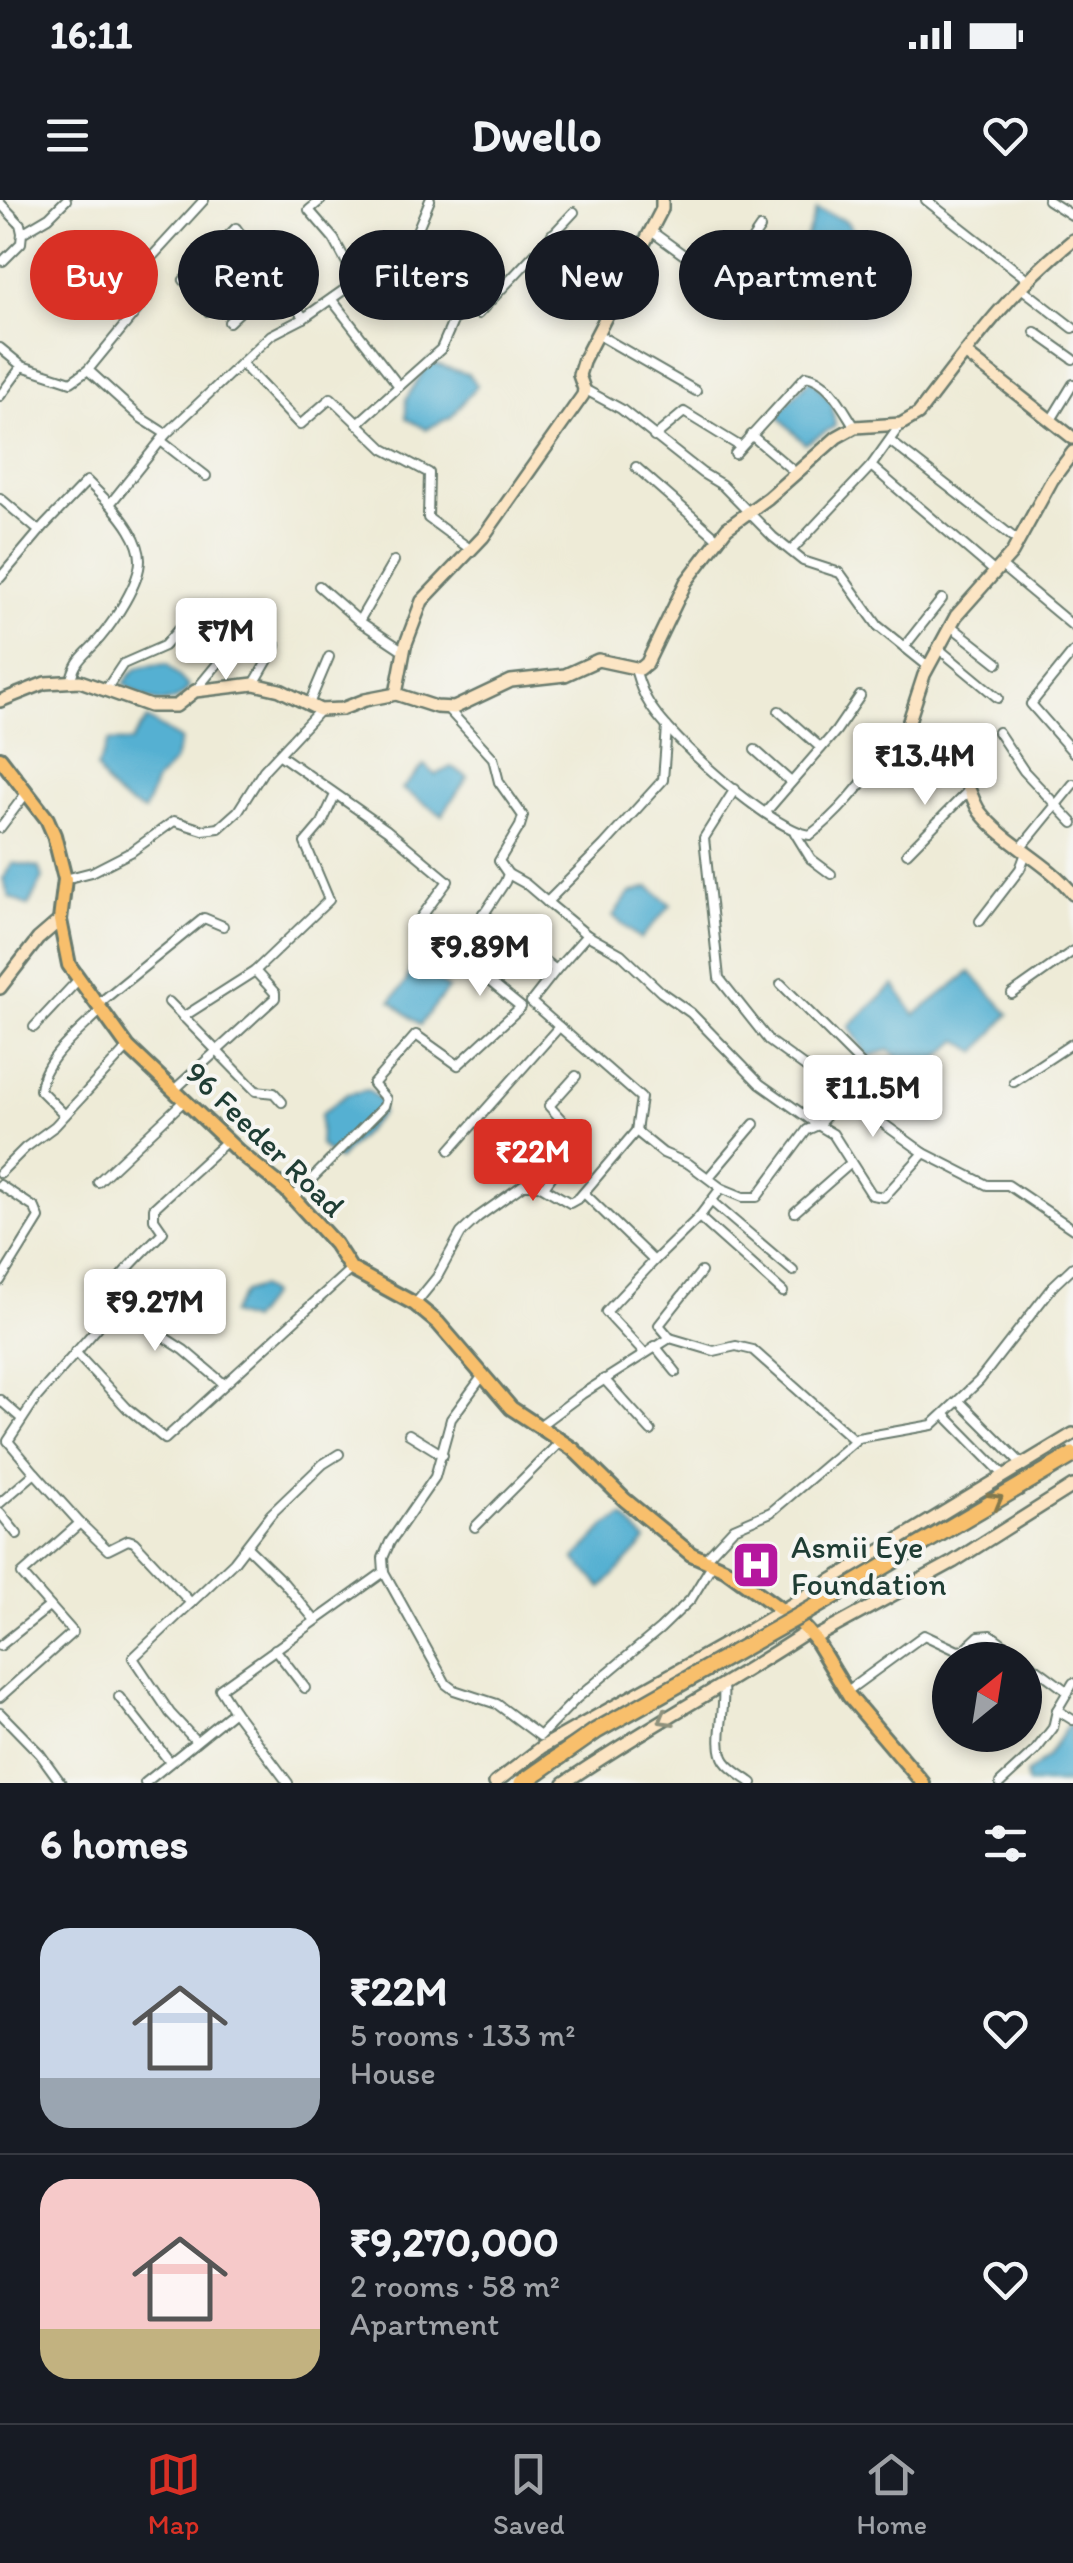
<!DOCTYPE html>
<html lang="en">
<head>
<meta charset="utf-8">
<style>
  body { margin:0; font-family:Itim,sans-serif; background:#20242c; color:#f1f3f6; height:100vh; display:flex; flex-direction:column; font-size:38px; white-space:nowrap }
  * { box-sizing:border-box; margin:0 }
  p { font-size:32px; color:#9ea1a6 }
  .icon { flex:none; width:55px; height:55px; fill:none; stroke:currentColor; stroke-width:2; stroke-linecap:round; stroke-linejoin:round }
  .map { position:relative; height:1583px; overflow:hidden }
  .sheet { display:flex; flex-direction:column; background:#171b24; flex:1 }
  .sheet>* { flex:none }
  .hud { position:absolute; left:30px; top:30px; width:1015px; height:90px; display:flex; gap:20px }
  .needle { width:65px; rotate:30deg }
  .fabs { position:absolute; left:932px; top:1442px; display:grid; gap:20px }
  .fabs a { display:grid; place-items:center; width:110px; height:110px; border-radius:50%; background:#171b24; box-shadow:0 5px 15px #0003; font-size:50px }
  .price { position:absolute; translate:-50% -85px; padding:0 22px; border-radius:10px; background:#fff; color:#222; font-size:32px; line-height:65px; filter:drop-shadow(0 2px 5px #0008) }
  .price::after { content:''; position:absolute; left:50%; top:60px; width:30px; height:22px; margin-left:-15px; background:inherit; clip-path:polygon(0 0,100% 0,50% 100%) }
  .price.on { background:#d93025; color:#fff }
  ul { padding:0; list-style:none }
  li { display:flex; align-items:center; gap:30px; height:250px; padding:0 40px }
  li+li { border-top:2px solid #363941 }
  li span { display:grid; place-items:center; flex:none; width:280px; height:200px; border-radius:30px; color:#555 }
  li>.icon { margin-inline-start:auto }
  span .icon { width:120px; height:120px; fill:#fffc; stroke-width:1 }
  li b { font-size:42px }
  h2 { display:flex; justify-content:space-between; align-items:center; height:120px; padding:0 40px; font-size:42px }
  .pill { padding:0 35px; border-radius:45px; background:#171b24; box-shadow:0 5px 15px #0003; font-size:35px; line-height:90px }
  .pill.on { background:#d93025; color:#fff }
  .status { display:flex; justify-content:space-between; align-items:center; height:70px; padding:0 50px; background:#171b24; direction:ltr }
  .status svg { height:28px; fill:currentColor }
  header { display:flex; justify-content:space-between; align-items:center; height:130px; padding:0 40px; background:#171b24; font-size:45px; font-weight:700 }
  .menu { display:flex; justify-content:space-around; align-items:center; height:140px; border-top:2px solid #363941; background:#171b24; font-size:28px; color:#9ea1a6 }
  .menu a { display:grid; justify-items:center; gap:5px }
  .menu .on { color:#d93025 }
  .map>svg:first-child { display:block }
</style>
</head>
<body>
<div class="status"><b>16:11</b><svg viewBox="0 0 49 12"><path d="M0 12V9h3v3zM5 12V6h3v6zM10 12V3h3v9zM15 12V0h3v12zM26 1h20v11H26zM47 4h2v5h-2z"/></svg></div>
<header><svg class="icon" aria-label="menu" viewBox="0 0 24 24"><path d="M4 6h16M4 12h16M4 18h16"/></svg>Dwello<svg class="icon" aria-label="heart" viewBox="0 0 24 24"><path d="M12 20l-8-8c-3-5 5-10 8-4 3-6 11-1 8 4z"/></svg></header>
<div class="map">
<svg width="1073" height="1583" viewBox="0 0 1073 1583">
  <rect width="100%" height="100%" fill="#f6f6f2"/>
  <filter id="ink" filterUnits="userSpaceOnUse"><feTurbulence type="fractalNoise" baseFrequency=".01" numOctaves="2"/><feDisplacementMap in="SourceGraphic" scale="20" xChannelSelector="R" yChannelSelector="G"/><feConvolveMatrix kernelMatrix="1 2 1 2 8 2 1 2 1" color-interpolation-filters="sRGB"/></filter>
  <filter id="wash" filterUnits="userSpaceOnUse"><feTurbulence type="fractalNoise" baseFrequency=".0048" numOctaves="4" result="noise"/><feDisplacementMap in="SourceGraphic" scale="40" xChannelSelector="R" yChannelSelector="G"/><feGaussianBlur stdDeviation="2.25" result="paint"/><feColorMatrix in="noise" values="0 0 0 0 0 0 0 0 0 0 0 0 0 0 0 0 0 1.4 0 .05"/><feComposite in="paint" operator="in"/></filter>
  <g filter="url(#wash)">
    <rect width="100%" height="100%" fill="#eeebd7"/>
    <!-- water -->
    <g fill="#54b0d2" stroke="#3a7683" stroke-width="2.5">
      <polygon points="816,10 845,20 865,45 841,101 809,111 781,95 781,68 807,36"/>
      <polygon points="429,162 468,174 477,185 451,217 426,229 406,218 406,199"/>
      <polygon points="811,178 832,204 835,226 805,244 777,215"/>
      <path d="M167,464L189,487C170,514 145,500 124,484C135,464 145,465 167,464Z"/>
      <path d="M147,519L181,540L174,562L156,581L144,611C120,601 108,591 97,568L109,541L131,542Z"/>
      <polygon points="424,565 436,575 451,567 468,577 442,615 402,589"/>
      <polygon points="12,663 38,667 43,678 28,706 9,697 3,679"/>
      <polygon points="649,687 671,705 640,739 613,716 630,693"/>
      <polygon points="414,760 448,789 420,825 391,801 406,782"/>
      <polygon points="970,772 1009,814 977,852 959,840 919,875 889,850 868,857 849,826 894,785 915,815"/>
      <polygon points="368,890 380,900 382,913 338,960 320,945 321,914 347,894"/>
      <polygon points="260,1087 270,1095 250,1121 230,1114 244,1092"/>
      <polygon points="623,1316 646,1341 602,1388 575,1359 606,1326"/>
      <polygon points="1071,1520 1073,1583 1027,1583 1026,1574 1047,1557"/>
    </g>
  </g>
  <g filter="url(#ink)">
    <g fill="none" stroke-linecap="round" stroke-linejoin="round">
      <!-- street casing -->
      <g stroke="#677a6d" stroke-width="12">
        <g id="street">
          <polyline points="321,0 309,10 334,39 357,82"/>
          <polyline points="926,0 1027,79"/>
          <polyline points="1048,0 1073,16"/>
          <polyline points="0,3 20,24 22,33"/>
          <polyline points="651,31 736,93"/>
          <polyline points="552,34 625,80"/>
          <polyline points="211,53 254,96"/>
          <polyline points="3,61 21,43 22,33 49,17 66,0"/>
          <polyline points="722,84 760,28"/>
          <polyline points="1020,87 1073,128"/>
          <polyline points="332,100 399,186"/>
          <polyline points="207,111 184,80 236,28 304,118"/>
          <polyline points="478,114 574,12"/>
          <polyline points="229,122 275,79"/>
          <polyline points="1035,132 1073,159"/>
          <polyline points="597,134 696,191"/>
          <polyline points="0,148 22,166 71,182 88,170"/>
          <polyline points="241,163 300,225 331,198 384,249 429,273 428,318 470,349"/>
          <polyline points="584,189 621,209 702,273 722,285 773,337 803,361 840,373 878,426 929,467"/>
          <polyline points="0,196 22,166"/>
          <polyline points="1051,220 1073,184"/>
          <polyline points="357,224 441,149 458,110 395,54"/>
          <polyline points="901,224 871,266 995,372"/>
          <polyline points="166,234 141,218 88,170 147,98 151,83 149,60 204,0"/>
          <polyline points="751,235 796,273"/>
          <polyline points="654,237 684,212 741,247"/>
          <polyline points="161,241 206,276"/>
          <polyline points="890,241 1018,341"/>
          <path d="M735,254L806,176C829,179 843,209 855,227"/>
          <polyline points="636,267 718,339"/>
          <polyline points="0,298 39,331"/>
          <polyline points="791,351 871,266"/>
          <polyline points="1000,365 1073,426"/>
          <polyline points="0,378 44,326 87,281 110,304"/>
          <polyline points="319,386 359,421 404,451"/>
          <polyline points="359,421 394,361"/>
          <polyline points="951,426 998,463"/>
          <polyline points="904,447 942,399"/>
          <polyline points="939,449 998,498"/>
          <polyline points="1073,452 1031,504 1073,552"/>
          <path d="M635,469C639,482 642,493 650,505C672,540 770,629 810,635C851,604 876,562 908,524"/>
          <path d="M70,483C76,457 84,457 100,438C114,421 140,383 140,360C140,340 123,319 110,304L166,234L271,135L304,118L395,54L416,33L430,0"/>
          <polyline points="107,488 123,464 164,446 190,416"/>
          <polyline points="195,491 228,451 238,452 260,431 276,446 254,484"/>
          <polyline points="309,504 329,457"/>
          <polyline points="779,511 821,548"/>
          <polyline points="998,532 1024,571 1073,623"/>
          <polyline points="755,550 791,582"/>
          <polyline points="280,555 387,630 448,681 419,720 457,755"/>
          <polyline points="735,589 704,638 719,778 769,841 924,953"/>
          <polyline points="765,613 836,531 860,496"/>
          <polyline points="0,628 27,592"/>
          <polyline points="795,633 811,659 831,674"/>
          <polyline points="1020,649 1073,584"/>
          <polyline points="907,653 969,590"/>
          <polyline points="508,674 526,684 547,702"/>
          <polyline points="65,679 92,672 131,652 174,621 203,630 219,628 238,611 264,570 320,510"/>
          <polyline points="483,713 556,770 531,802 641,898 636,931 663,953 689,964 721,988 743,997 757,997 807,930 818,925 833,934 872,995 884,997 924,953 987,985 1008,985 1073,1029"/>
          <polyline points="980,721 1020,669 1026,653"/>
          <polyline points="587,735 621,754 661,792 691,813 760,884 818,925 861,878 861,864 781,784"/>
          <polyline points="556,770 587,735 547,702 604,645 663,580 667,527"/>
          <polyline points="1012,794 1073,751"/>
          <polyline points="169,802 256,891 274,893 282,902"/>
          <polyline points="97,805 204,718 223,726"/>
          <polyline points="183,817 255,771 329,700 305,643 322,623 335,595"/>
          <polyline points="34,827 78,780"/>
          <polyline points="1014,882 1073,843"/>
          <polyline points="174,890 275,798 275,793 255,771"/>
          <path d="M65,915L40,890C42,859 81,831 101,810"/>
          <polyline points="450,950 559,827"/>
          <polyline points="0,973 25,948 55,926 128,847"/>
          <polyline points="709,977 754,924"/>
          <polyline points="98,982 185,900"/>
          <polyline points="0,985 35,1008 39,1018 0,1081"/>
          <polyline points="544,987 579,939 549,906 576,876"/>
          <polyline points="585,994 654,1061 699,1017 721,988"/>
          <polyline points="293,998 384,906 386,899 373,884 416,835 458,865 521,807 457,755 505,682 508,674 499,661 520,626 523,616 499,582 493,558 446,507"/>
          <polyline points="711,1001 793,1071"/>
          <polyline points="795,1012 851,963"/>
          <polyline points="699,1017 783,1092"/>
          <polyline points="106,1100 184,1150 224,1184"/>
          <polyline points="415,1104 437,1077 461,1033 478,1017 523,985 539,985 570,1003 579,998 636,931"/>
          <polyline points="670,1138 659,1125 701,1072"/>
          <polyline points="655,1146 676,1172"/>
          <polyline points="75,1152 127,1208 165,1239 351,1069"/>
          <polyline points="644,1153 606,1112 654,1061"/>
          <polyline points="604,1179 651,1231"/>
          <polyline points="0,1200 22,1219"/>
          <polyline points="959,1201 1023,1265"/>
          <polyline points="944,1214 1005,1276"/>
          <polyline points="539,1226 582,1194 670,1138 714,1151 736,1146 753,1150 854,1240"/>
          <polyline points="409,1234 443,1255"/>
          <path d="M0,1303L35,1273L8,1241L37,1197L98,1127C98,1091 139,1057 163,1032L154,1019V1008L227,941"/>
          <polyline points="0,1313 17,1334"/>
          <polyline points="80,1323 108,1350 128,1340 134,1342 191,1403"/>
          <polyline points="475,1327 560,1242"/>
          <polyline points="247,1347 283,1382 314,1419"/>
          <polyline points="705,1359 734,1328 771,1312 858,1238 932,1225 979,1181 1053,1086 1073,1067"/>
          <polyline points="384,1372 446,1484 454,1490 497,1504 540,1536 576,1499 660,1429 691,1399 713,1363"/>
          <polyline points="0,1446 50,1406 22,1374 80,1323 35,1273"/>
          <polyline points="275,1449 305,1488"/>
          <path d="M723,1486C726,1509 714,1545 725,1561C731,1570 744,1577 752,1583"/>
          <polyline points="846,1492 924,1435 958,1451 964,1450 979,1436 991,1435 1068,1492"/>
          <polyline points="0,1497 73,1432 50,1406"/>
          <polyline points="119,1497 170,1562"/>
          <polyline points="1057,1510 1073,1520"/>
          <polyline points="234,1511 288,1583"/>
          <polyline points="0,1513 40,1554 61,1583"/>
          <polyline points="195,1540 170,1513 133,1458 234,1362 271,1314 323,1264 339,1254"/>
          <polyline points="145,1583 234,1511 220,1489 384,1372 383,1358 390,1342 435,1277 451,1219 484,1174"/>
          <polyline points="1000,1583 1035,1551 1053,1528 1057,1510 1073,1483"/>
        </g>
      </g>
      <!-- secondary casing -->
      <g stroke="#677a6d" stroke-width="16">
        <g id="secondary">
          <polyline points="965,153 1073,238"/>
          <path d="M1073,252L1052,280L1012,353L956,416L924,475L908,524C930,539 949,554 963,577C970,588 973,602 980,612C1006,645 1047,661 1073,694"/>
          <polyline points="396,494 405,446 422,401 483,337 583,195 584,189 579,175 584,159 662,9 662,0"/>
          <path d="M0,501L45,483L80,481L150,506H176L195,491L254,484L280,490L320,510L342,509L365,500L396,494L436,507L454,508L511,481L565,475L598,460L640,469L647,463L686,382L727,328L768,298L837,237L855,227L901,224L918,214C969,148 1006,94 1073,40"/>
          <polyline points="0,788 38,739 60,720"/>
          <polyline points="814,1438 953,1362 1073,1286"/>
          <polyline points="495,1583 542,1547 748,1431 1073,1234"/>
          <path d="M564,1583C643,1529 728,1484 808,1431"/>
        </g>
      </g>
      <!-- primary casing -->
      <g stroke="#677a6d" stroke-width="18">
        <polyline id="primary" points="0,558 47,619 54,635 65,679 60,720 69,765 128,847 240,953 286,990 335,1044 351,1069 415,1104 438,1123 511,1208 573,1249 625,1300 691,1354 725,1369 801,1424 814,1438 849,1496 923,1583"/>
      </g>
      <!-- street -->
      <use href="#street" stroke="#fff" stroke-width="8"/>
      <!-- secondary -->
      <use href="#secondary" stroke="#fce5c4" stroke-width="11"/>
      <!-- primary -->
      <use href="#primary" stroke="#f8bf6c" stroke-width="12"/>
      <!-- highway-bridge casing -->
      <g stroke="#677a6d" stroke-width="20" stroke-linecap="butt">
        <polyline id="highway-bridge" points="522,1583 596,1531 815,1407 1073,1255"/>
      </g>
      <!-- highway-bridge -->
      <use href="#highway-bridge" stroke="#f8bf6c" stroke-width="15"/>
    </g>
    <!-- one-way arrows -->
    <defs><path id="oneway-chevron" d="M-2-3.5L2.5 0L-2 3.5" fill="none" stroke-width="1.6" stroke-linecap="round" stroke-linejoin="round" transform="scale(2.5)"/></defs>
    <use stroke="#81784d" href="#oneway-chevron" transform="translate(996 1300) rotate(-30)"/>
    <use stroke="#8e917c" href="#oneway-chevron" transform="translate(665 1519) rotate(150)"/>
  </g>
  <!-- icons -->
  <defs>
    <g id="hospital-square" transform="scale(2.5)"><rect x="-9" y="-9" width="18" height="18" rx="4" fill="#b5179e" stroke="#f6f6f2"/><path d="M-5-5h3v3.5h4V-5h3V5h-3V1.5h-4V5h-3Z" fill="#fff"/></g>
  </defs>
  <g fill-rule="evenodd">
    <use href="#hospital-square" x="756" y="1365"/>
  </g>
  <g text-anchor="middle" stroke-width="8" stroke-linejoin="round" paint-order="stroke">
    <!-- street labels -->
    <g font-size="32" fill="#1f3d34" stroke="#f6f6f2">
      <text transform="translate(265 939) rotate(44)" y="11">96 Feeder Road</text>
    </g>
    <!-- poi labels -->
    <g font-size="32" fill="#1f3d34" stroke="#f6f6f2" text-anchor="start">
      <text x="791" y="1358">Asmii Eye<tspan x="791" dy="37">Foundation</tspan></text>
    </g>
  </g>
</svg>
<div class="fabs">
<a><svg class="needle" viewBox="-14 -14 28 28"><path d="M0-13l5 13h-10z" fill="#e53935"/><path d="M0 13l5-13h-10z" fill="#9ea1a6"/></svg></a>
</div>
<b class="price" style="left:226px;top:483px">₹7M</b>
<b class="price" style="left:925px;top:608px">₹13.4M</b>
<b class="price" style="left:480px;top:799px">₹9.89M</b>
<b class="price" style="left:873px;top:940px">₹11.5M</b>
<b class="price on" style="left:533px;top:1004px">₹22M</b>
<b class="price" style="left:155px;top:1154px">₹9.27M</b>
<div class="hud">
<a class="pill on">Buy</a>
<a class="pill">Rent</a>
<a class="pill">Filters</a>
<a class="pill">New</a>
<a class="pill">Apartment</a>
</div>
</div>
<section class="sheet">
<h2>6 homes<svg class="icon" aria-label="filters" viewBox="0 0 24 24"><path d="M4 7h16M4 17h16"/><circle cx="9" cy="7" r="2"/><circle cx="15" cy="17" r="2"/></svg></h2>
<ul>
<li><span style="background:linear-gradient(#c9d6e8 75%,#9aa5b1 0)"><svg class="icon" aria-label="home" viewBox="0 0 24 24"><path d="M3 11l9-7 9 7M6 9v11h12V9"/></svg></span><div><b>₹22M</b><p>5 rooms · 133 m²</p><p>House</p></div><svg class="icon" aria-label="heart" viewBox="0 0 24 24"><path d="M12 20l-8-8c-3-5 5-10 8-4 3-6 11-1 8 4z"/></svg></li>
<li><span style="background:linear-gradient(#f6c9c9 75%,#c2b280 0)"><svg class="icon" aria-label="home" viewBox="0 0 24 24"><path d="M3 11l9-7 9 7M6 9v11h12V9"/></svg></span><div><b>₹9,270,000</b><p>2 rooms · 58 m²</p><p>Apartment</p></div><svg class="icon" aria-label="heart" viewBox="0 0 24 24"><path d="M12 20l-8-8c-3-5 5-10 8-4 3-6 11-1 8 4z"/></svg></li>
</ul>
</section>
<nav class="menu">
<a class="on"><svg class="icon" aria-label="map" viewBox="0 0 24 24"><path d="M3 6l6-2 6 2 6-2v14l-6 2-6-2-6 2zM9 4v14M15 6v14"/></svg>Map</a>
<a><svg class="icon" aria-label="saved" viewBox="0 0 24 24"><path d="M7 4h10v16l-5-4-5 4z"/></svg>Saved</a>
<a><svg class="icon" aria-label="home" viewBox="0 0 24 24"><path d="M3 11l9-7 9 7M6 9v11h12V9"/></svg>Home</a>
</nav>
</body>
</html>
